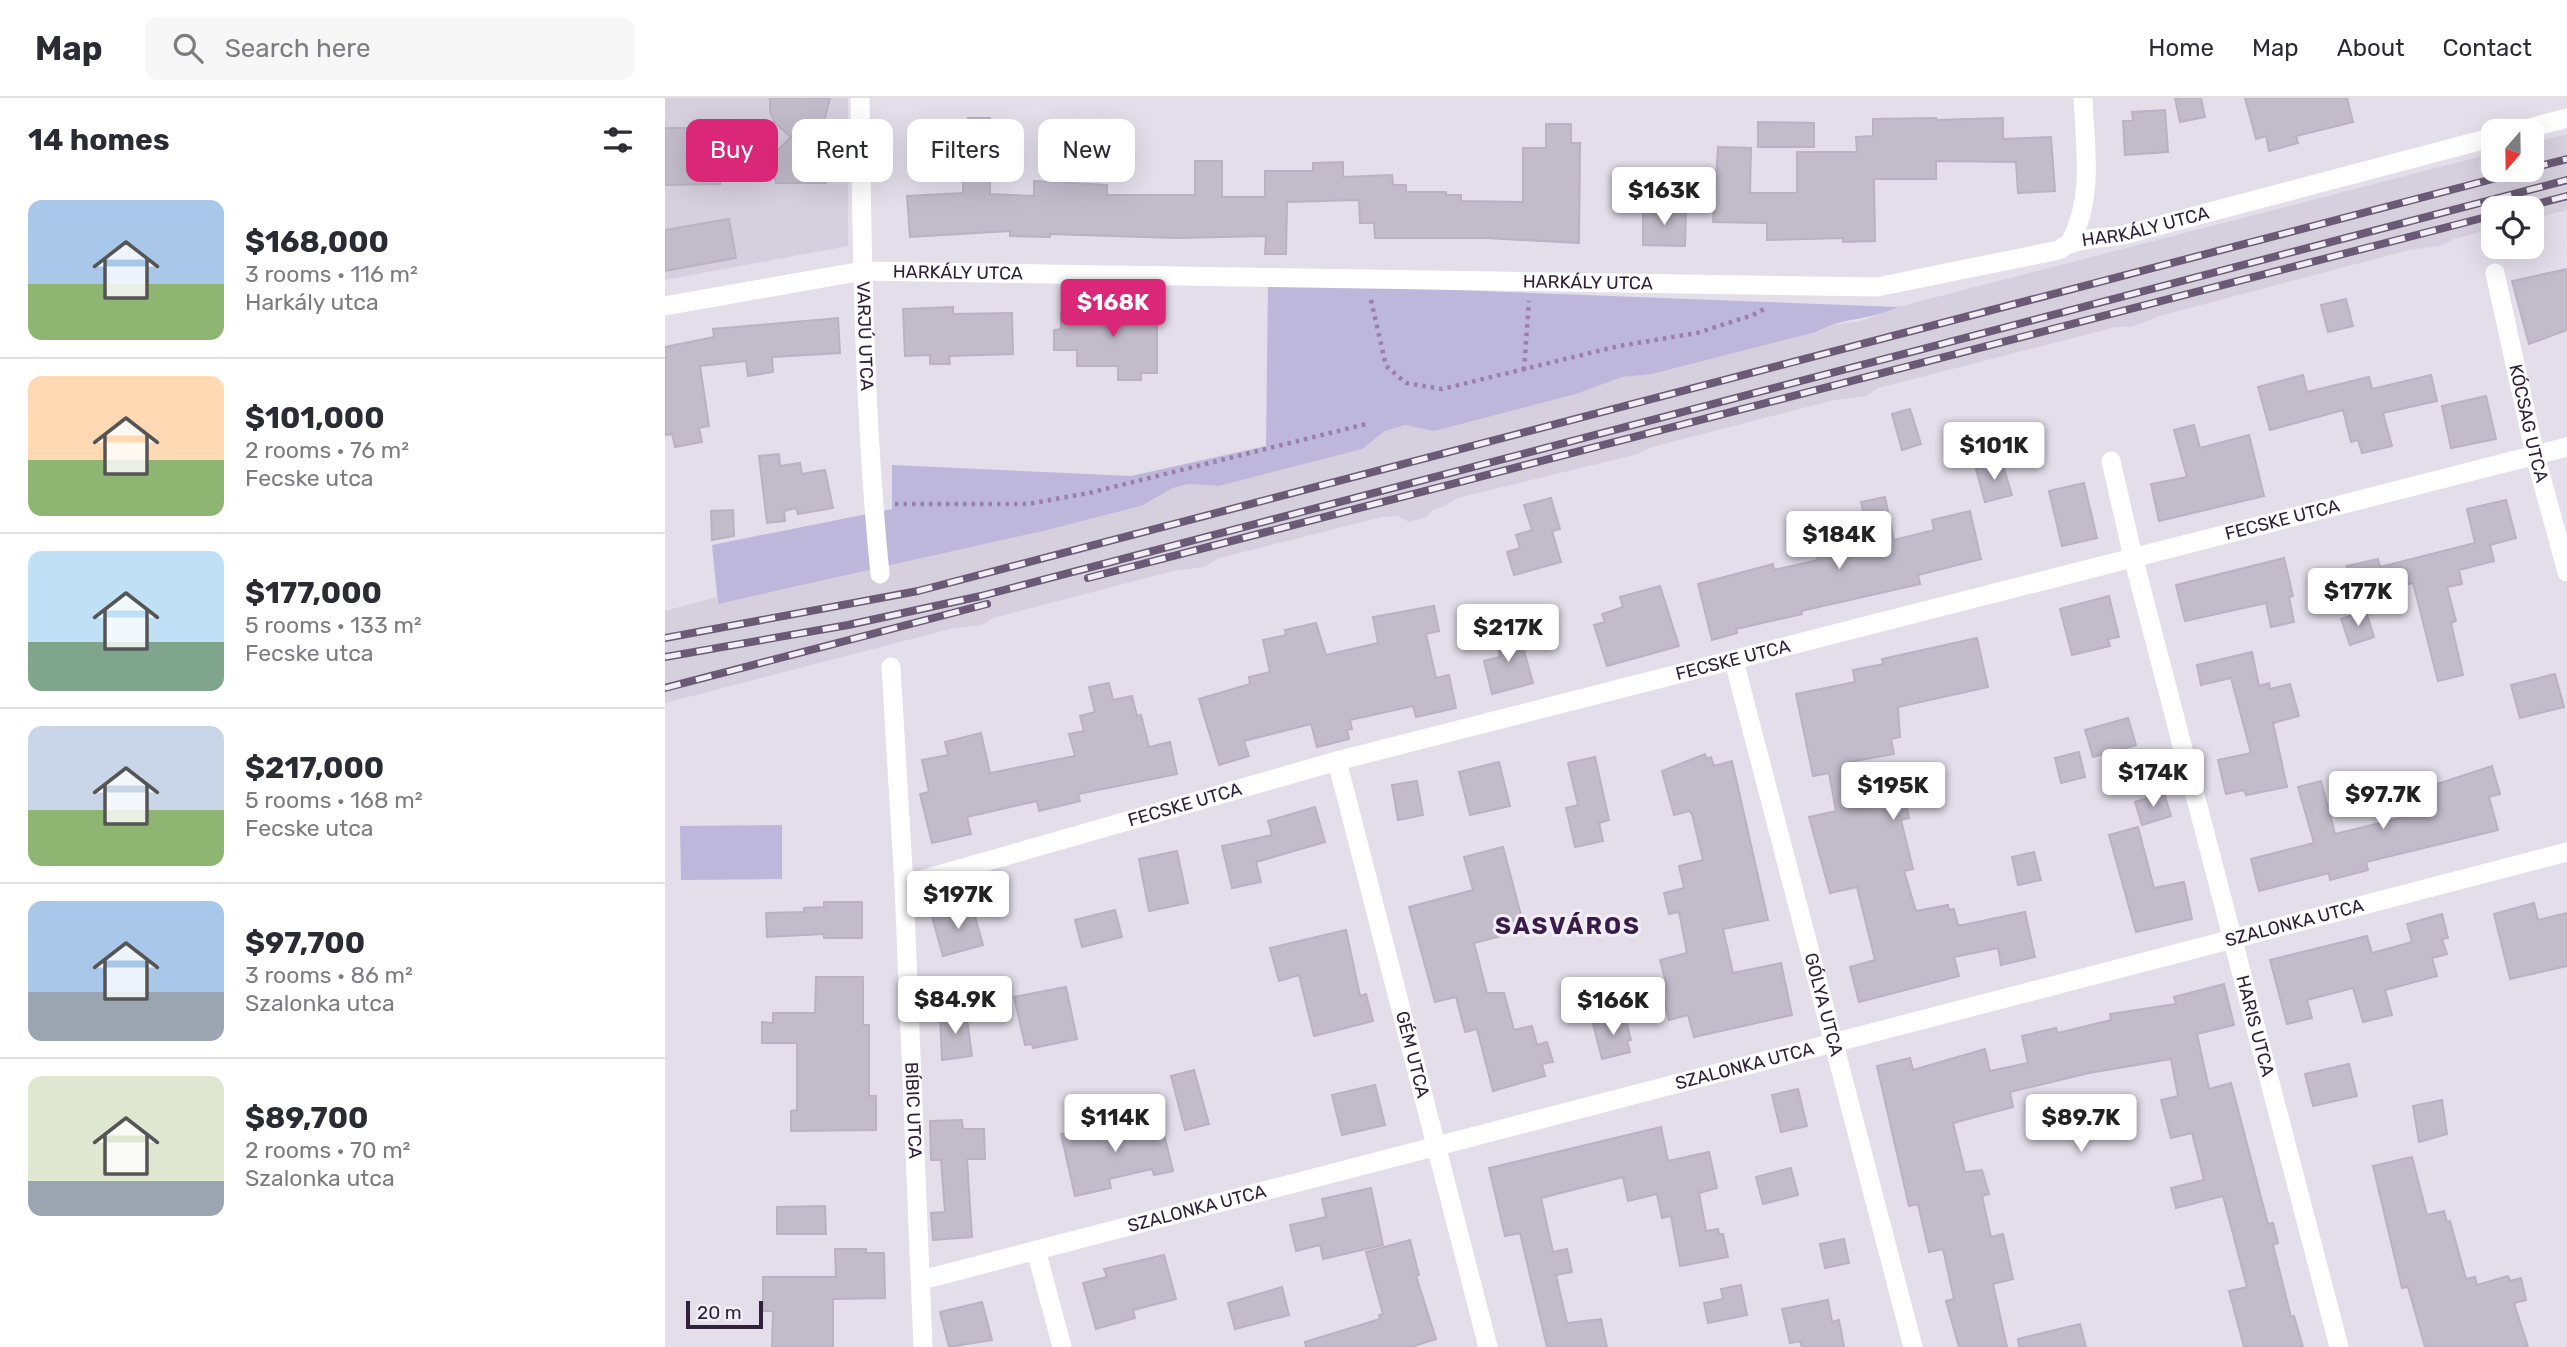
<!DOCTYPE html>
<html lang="en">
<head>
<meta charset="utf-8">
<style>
  body { margin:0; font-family:Rubik,sans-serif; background:#f7f7f7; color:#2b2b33; height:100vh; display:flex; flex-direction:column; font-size:26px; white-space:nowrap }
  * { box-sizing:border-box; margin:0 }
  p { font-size:23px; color:#7c7c81 }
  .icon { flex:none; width:38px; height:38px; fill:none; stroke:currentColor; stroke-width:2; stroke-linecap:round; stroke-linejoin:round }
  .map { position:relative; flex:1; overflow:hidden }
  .details { display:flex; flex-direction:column; background:#fff; width:665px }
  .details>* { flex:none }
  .banner { position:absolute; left:21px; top:21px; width:665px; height:63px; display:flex; gap:14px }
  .needle { width:46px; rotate:200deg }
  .tools { position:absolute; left:1816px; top:21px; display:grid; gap:14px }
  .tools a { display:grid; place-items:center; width:63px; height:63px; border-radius:14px; background:#fff; box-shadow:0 7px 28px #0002; font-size:35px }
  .scale { position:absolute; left:21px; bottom:18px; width:77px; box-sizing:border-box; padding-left:7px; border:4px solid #302039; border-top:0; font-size:19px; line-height:24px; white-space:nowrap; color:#302039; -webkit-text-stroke:5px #f2eef6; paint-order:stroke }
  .price { position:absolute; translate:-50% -60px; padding:0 16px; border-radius:7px; background:#fff; color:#222; font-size:23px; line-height:46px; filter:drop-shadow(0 2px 4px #0008) }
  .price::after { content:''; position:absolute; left:50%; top:42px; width:21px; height:16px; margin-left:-10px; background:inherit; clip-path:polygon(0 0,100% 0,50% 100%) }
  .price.on { background:#db2777; color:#fff }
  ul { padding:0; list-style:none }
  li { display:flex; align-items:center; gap:21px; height:175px; padding:0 28px }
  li+li { border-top:2px solid #e1e1e2 }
  li span { display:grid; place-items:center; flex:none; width:196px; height:140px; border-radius:14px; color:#555 }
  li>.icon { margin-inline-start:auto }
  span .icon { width:84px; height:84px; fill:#fffc; stroke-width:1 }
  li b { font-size:30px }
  h2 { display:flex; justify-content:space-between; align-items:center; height:84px; padding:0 28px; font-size:30px }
  .chip { padding:0 24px; border-radius:14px; background:#fff; box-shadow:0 7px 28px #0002; font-size:24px; line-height:63px }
  .chip.on { background:#db2777; color:#fff }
  header { display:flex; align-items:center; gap:42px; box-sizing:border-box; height:98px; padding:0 35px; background:#fff; border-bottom:2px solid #e1e1e2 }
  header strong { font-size:33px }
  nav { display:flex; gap:38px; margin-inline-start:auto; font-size:24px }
  .search { width:490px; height:63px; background:#f7f7f7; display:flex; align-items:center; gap:18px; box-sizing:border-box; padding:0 24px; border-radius:14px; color:#7c7c81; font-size:26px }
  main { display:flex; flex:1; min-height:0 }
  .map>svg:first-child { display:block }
</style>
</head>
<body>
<header>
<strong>Map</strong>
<div class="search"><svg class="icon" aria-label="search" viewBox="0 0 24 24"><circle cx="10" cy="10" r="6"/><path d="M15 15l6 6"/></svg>Search here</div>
<nav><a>Home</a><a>Map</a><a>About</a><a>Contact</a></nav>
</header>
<main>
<section class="details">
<h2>14 homes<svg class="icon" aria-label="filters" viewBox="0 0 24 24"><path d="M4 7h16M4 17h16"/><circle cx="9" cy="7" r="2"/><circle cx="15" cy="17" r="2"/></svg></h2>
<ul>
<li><span style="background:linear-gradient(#a9c7e8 60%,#8fb573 0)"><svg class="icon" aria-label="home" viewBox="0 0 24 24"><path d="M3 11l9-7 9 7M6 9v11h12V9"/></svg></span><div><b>$168,000</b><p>3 rooms · 116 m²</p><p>Harkály utca</p></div></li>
<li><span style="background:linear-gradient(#ffd9b3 60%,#8fb573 0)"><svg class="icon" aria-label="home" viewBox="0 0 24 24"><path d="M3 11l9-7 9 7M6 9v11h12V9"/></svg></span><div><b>$101,000</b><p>2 rooms · 76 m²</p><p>Fecske utca</p></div></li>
<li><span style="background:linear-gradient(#bfe0f5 65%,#7fa58c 0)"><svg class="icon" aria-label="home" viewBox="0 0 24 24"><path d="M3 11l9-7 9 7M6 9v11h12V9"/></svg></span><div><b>$177,000</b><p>5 rooms · 133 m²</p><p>Fecske utca</p></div></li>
<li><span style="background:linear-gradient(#c9d6e8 60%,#8fb573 0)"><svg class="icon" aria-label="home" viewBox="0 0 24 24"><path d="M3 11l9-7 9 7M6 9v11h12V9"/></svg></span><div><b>$217,000</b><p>5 rooms · 168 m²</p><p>Fecske utca</p></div></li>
<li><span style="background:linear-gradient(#a9c7e8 65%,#9aa5b1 0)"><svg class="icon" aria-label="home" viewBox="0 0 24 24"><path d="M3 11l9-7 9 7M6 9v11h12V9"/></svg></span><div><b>$97,700</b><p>3 rooms · 86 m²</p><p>Szalonka utca</p></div></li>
<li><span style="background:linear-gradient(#dfe7d0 75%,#9aa5b1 0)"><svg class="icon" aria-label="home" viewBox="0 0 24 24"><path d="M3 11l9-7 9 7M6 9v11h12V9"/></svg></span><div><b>$89,700</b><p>2 rooms · 70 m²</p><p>Szalonka utca</p></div></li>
</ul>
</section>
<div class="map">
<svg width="1902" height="1249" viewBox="0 0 1902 1249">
  <rect width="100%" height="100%" fill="#e3deea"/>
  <!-- built -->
  <g fill="#d6cfdd">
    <polygon points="0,0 183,0 183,148 0,182"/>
    <polygon points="1902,36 1902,112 1867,121 1867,110 1829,110 1829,130 1789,141 1775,148 1744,152 1494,218 1466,229 1451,229 1213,290 1201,298 1169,302 987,349 973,356 792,400 778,409 767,412 762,419 744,424 733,418 717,419 554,460 539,469 508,473 328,520 317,527 285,531 0,605 0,513 51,499 53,506 378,433 476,408 508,390 523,386 554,388 697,351 720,333 740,327 769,332 911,296 957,279 987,276 1151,234 1164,227 1196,223 1233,209 1829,55 1829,72 1867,72 1867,45"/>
  </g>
  <!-- green -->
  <g fill="#bdb7db">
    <path d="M603,185L1233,209C1203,223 1177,219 1151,234L987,276L957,279L911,296L769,333L740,327L720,333L697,351L554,388L523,386L508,390L476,408L378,433L53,506L47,447L227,411V367L466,378L601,348Z"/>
    <polygon points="117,727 117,781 16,782 15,728"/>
  </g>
  <!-- building -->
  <g fill="#c2bbca" stroke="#bab1c3" stroke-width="2">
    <polygon points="105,0 165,0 160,20 148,37 162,60 164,71 161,85 111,85 106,65 111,54 126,39 110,25 105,14"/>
    <polygon points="1510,0 1536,0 1540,19 1515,24"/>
    <polygon points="1580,0 1682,0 1688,24 1631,38 1633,45 1604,53 1601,38 1591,41"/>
    <polygon points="1500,12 1503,54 1460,57 1458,23 1468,23 1467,14"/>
    <polygon points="303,20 325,20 325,96 369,98 369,83 442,87 442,97 530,97 530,63 557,63 557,99 600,99 600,73 648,73 648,65 678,64 678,79 727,77 728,87 741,87 741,94 781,94 781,97 796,97 796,103 858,104 858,50 881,50 881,26 906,26 906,45 915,45 914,145 820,140 710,140 709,125 695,125 694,102 622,104 621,156 600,156 601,138 511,140 385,136 385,139 345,138 345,133 245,139 242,98 298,95 299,35 303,35"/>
    <polygon points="1271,20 1271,22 1338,20 1338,41 1386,39 1390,93 1353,95 1351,64 1271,63 1271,81 1209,81 1210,143 1178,144 1178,140 1102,142 1102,125 1048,124 1053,49 1086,50 1085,95 1132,95 1132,54 1192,54 1191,39 1208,38 1208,21"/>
    <polygon points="1093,24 1149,25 1149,49 1093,49"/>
    <polygon points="0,30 23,30 23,36 54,35 55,86 0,87"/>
    <polygon points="978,110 1021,110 1020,148 978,147"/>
    <polygon points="64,121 71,160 0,173 0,132"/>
    <polygon points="1902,171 1902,232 1864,246 1847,183"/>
    <polygon points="1681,201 1688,228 1663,234 1656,207"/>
    <polygon points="458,207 492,207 492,275 476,275 476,282 453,282 453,268 412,268 412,252 389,252 389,232 396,231 396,214 458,213"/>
    <polygon points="288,209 288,216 347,215 348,256 284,258 285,266 265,266 265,257 240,258 238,211"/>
    <polygon points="173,220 175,255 107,259 108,274 83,278 81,263 35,268 44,328 34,330 37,344 10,349 7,336 0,337 0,249 49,239 48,231"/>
    <polygon points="1638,277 1642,294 1704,279 1707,291 1766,277 1772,303 1718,315 1727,348 1697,355 1693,342 1686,344 1678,312 1605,332 1593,289"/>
    <polygon points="1821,298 1831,341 1786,350 1777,308"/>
    <polygon points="1245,311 1256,346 1237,352 1227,316"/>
    <polygon points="1529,327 1535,350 1584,337 1599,398 1494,423 1486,386 1522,379 1509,332"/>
    <polygon points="114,356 115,368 135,365 137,376 160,372 168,410 133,416 131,410 119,413 120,423 102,425 94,358"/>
    <polygon points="1337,364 1347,397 1320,404 1311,371"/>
    <polygon points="1419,385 1432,440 1397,448 1384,393"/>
    <polygon points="1220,399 1229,442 1269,432 1267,422 1305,413 1316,461 1253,477 1255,486 1136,513 1137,516 1071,531 1072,535 1047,542 1033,486 1108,466 1109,472 1153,462 1151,453 1169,450 1166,436 1202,429 1196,404"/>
    <polygon points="886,400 895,431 887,433 896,464 849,477 842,454 855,450 851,437 867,432 859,407"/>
    <polygon points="1841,402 1851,440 1825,447 1829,463 1794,472 1797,486 1782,489 1791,523 1786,525 1798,577 1773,583 1748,485 1688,498 1682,468 1713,461 1715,469 1810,445 1802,411"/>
    <polygon points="68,412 69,438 47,442 46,413"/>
    <polygon points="1619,460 1628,498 1624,499 1629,524 1606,529 1601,505 1520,523 1511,487"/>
    <polygon points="995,488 1014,548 942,568 929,527 940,524 937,516 958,509 955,499"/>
    <polygon points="1444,498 1454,539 1443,541 1445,548 1407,557 1395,511"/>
    <polygon points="769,508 774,533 761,536 771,580 784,577 791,610 751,619 748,608 685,622 687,631 682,632 684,641 652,649 646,626 579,643 584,658 554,667 534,601 585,586 584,579 605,574 598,542 621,537 620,532 651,525 661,557 713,545 708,519"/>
    <polygon points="1701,513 1709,539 1685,547 1676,521"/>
    <polygon points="848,529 855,554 859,553 868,585 827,596 819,563 835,559 829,534"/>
    <polygon points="1312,540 1323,589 1233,609 1235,639 1226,641 1229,656 1184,664 1192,712 1240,701 1244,720 1236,722 1248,771 1239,773 1251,813 1283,807 1284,812 1289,811 1293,827 1298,827 1360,814 1370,859 1336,867 1333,850 1289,859 1294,878 1194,904 1185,869 1210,862 1192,789 1165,795 1144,719 1171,713 1164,675 1148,678 1131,596 1190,584 1188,572 1218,566 1217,561"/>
    <polygon points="1587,554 1594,588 1604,585 1605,591 1625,586 1634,618 1608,625 1622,689 1581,697 1579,692 1561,696 1553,662 1586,655 1566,580 1536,587 1532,567"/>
    <polygon points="1890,576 1899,609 1855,620 1846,587"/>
    <polygon points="444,585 448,602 467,598 472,618 476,617 484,649 505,644 512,676 413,696 415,703 374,713 372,703 302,719 306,736 267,745 255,696 264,694 257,662 283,657 280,644 316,635 325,675 410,658 404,636 419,633 415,618 430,614 424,589"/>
    <polygon points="1463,620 1471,647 1428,659 1420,632"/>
    <polygon points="1414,654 1420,679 1396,685 1390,660"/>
    <polygon points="1040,656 1041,661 1046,659 1049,668 1067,663 1103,822 1058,831 1068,875 1116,865 1127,917 1029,939 1023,917 1004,922 996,890 1002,888 995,862 1022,855 1014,814 1004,816 999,795 1019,790 1014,768 1038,762 1027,716 1024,713 1009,717 997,673"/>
    <polygon points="930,659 944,722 934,725 938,743 910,749 901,710 913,707 903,665"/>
    <polygon points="834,664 845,708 805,717 794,674"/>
    <polygon points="1827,668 1835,696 1824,699 1833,732 1701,764 1703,772 1665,782 1664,775 1594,793 1586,761 1649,745 1633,689 1656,683 1670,736 1736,720 1735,714 1758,709 1754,692"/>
    <polygon points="752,683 758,717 733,722 727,687"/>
    <polygon points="1499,695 1506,718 1477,727 1470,704"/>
    <polygon points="650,709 660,744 591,764 596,784 567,790 557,748 607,737 603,723"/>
    <polygon points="1473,729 1489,790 1519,784 1527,821 1471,834 1444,737"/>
    <polygon points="838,749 857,821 838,826 840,837 809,845 822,895 839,895 849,932 867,928 872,947 882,944 888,964 877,966 880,978 828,993 812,931 800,934 791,899 770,904 744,809 808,792 799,759"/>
    <polygon points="512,753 523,805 484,813 474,761"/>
    <polygon points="1369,754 1376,782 1353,787 1347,759"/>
    <polygon points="159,804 197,804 197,840 159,840 159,836 102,839 101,815 139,814 139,810 159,809"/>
    <polygon points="1869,805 1873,822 1902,815 1902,868 1845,881 1829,816"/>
    <polygon points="307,808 318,847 278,858 267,819"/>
    <polygon points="450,812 457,839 417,849 410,822"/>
    <polygon points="1777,816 1783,840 1777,841 1782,856 1767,860 1772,878 1720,892 1727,917 1698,924 1688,890 1642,902 1647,920 1622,926 1605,862 1702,838 1707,855 1747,844 1742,826"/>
    <polygon points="681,832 695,898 701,896 708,923 649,938 634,877 614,883 605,850"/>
    <polygon points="151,879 198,879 198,927 204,927 204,998 211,998 211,1032 126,1033 126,1013 132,1012 132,945 97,945 97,924 108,925 108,915 150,915"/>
    <polygon points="1559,886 1569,927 1532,936 1544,991 1566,985 1603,1126 1608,1125 1613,1145 1608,1147 1626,1219 1629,1218 1638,1249 1579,1249 1564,1193 1582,1189 1558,1098 1511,1110 1506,1090 1539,1082 1527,1035 1506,1040 1496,1002 1513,998 1506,961 1424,975 1345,994 1348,1009 1288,1025 1300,1074 1317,1072 1324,1096 1317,1098 1326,1139 1338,1136 1348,1181 1328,1186 1342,1249 1294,1249 1281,1203 1289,1201 1278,1151 1264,1154 1253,1106 1244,1108 1212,968 1245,960 1248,972 1320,951 1325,973 1363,965 1357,938 1391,930 1393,935 1446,922 1445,916 1511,906 1509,899"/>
    <polygon points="401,889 412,941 368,950 367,946 360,947 349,899"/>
    <polygon points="301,913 307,958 277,962 275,916"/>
    <polygon points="960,918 966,942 962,943 965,954 937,961 928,926"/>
    <polygon points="1684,966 1692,998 1648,1008 1640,976"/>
    <polygon points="529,972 544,1026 520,1032 506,978"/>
    <polygon points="710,987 720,1027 677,1037 667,997"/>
    <polygon points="1133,991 1142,1028 1116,1034 1107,997"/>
    <polygon points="1777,1002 1782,1036 1754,1044 1748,1008"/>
    <polygon points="495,1020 508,1073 489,1077 487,1071 444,1081 446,1090 410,1098 396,1036 432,1028 433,1034"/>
    <polygon points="297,1022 298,1031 319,1031 320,1061 302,1061 307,1139 268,1142 266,1115 280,1114 276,1062 266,1062 265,1023"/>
    <polygon points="996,1029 1003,1063 1044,1054 1052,1090 1034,1095 1041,1133 1053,1131 1054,1136 1058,1136 1063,1159 1015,1168 1006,1118 997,1120 992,1096 963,1103 958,1079 876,1100 888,1154 902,1151 907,1174 891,1177 902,1225 936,1221 942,1249 882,1249 855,1135 840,1138 824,1070"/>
    <polygon points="1747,1059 1762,1117 1779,1113 1782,1124 1785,1123 1801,1181 1810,1179 1812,1187 1843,1178 1845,1183 1856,1180 1861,1202 1849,1205 1863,1249 1760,1249 1743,1189 1737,1190 1708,1068"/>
    <polygon points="1126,1070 1133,1097 1098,1106 1091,1079"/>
    <polygon points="706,1090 718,1147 658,1161 655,1147 631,1153 625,1127 661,1119 657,1101"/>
    <polygon points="160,1108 161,1136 112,1136 112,1109"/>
    <polygon points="1179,1141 1184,1165 1160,1170 1155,1146"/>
    <polygon points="745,1142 754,1177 751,1178 771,1241 746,1249 641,1249 640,1244 715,1221 714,1217 718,1216 701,1154"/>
    <polygon points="170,1151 201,1151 201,1155 219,1155 220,1200 168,1201 168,1249 107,1249 108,1213 98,1213 98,1179 171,1179"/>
    <polygon points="499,1157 511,1201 468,1212 470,1220 431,1231 418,1185 442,1179 439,1171"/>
    <polygon points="1076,1187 1082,1217 1043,1225 1039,1205 1058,1201 1056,1191"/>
    <polygon points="617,1189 624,1217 570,1231 563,1205"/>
    <polygon points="1163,1202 1167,1224 1174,1222 1179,1249 1137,1249 1135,1243 1125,1245 1117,1211"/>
    <polygon points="317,1204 327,1242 284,1249 275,1214"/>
    <polygon points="1415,1226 1421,1249 1354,1249 1353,1241"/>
  </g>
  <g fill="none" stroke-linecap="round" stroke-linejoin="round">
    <!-- path -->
    <g stroke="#9a7fad" stroke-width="4.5" stroke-dasharray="3.5 5" stroke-linecap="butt">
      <polyline points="706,202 721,268 741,285 777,291 954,248 1032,235 1088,217 1099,211"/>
      <polyline points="859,272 864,203"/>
      <polyline points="230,406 363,406 424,395 705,325"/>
    </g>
    <!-- minor -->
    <g stroke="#fff" stroke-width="19">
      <path id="s1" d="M195,0C197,159 199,318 215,476"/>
      <polyline points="1853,33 1902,20"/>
      <path d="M1406,143C1429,98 1420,49 1418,0"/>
      <path id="s2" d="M1830,175L1870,357L1902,474"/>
      <path id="s3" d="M0,208L197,173L1212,189L1394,152C1411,139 1436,141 1458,137L1829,39"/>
      <path id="s4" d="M1446,363L1468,459L1674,1249"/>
      <path id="s5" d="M1069,563L1248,1249"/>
      <path id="s6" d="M226,569L239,787L258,1249"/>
      <path id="s7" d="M672,663L823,1249"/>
      <path id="s8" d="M239,787L672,663L1902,349"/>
      <polyline points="371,1152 397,1249"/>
      <path id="s9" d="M257,1182L1902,754"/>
    </g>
    <!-- rail casing -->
    <g stroke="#6b5a75" stroke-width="8">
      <g id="rail">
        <polyline points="1867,70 1902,61"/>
        <polyline points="1856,110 1902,98"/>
        <polyline points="423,480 1829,117"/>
        <polyline points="0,540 253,493 1862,72"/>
        <polyline points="0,559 183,527 316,498 1902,82"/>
        <polyline points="0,590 322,506"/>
      </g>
    </g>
    <!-- rail -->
    <use href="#rail" stroke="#f2eef6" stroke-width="5" stroke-dasharray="16" stroke-linecap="butt"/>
  </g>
  <g text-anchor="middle" stroke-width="6" stroke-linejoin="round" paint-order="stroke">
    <!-- street labels -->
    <g font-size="18" fill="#302039" stroke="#f2eef6">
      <text dy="6" stroke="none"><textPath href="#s3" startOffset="1491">HARKÁLY UTCA</textPath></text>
      <text dy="6" stroke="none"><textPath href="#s3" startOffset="296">HARKÁLY UTCA</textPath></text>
      <text dy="6" stroke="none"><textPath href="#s3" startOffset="926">HARKÁLY UTCA</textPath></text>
      <text dy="6" stroke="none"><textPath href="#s1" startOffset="238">VARJÚ UTCA</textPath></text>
      <text dy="6" stroke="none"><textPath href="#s2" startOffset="154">KÓCSAG UTCA</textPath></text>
      <text dy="6" stroke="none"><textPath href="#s8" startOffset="1426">FECSKE UTCA</textPath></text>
      <text dy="6" stroke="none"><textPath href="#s8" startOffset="859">FECSKE UTCA</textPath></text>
      <text dy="6" stroke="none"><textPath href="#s8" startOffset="292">FECSKE UTCA</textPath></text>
      <text dy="6" stroke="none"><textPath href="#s9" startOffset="1418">SZALONKA UTCA</textPath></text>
      <text dy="6" stroke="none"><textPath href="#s5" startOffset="355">GÓLYA UTCA</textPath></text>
      <text dy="6" stroke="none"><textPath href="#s4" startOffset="583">HARIS UTCA</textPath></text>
      <text dy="6" stroke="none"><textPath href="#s7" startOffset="303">GÉM UTCA</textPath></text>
      <text dy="6" stroke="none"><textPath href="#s9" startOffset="850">SZALONKA UTCA</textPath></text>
      <text dy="6" stroke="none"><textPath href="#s6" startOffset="444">BÍBIC UTCA</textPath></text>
      <text dy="6" stroke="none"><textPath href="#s9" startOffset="284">SZALONKA UTCA</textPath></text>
    </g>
    <!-- district labels -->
    <g font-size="24" font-weight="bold" letter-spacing="2" fill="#3a1c4a" stroke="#f2eef6">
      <text x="903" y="836">SASVÁROS</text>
    </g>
  </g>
</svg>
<div class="tools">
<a><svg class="needle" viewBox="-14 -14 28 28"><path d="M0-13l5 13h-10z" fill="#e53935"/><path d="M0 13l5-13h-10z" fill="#7c7c81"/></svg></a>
<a><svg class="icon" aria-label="locate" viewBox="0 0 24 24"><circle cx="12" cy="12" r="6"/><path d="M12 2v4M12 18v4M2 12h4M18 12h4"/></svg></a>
</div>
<div class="scale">20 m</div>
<b class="price" style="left:999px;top:129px">$163K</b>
<b class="price on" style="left:448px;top:241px">$168K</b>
<b class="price" style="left:1329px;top:384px">$101K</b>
<b class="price" style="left:1174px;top:473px">$184K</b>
<b class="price" style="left:1693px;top:530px">$177K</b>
<b class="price" style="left:843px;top:566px">$217K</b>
<b class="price" style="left:1488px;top:711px">$174K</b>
<b class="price" style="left:1228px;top:724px">$195K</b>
<b class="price" style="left:1718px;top:733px">$97.7K</b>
<b class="price" style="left:293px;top:833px">$197K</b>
<b class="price" style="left:290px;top:938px">$84.9K</b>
<b class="price" style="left:948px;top:939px">$166K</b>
<b class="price" style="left:450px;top:1056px">$114K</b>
<b class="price" style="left:1416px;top:1056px">$89.7K</b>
<div class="banner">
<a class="chip on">Buy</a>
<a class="chip">Rent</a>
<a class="chip">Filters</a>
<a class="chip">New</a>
</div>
</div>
</main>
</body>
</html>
